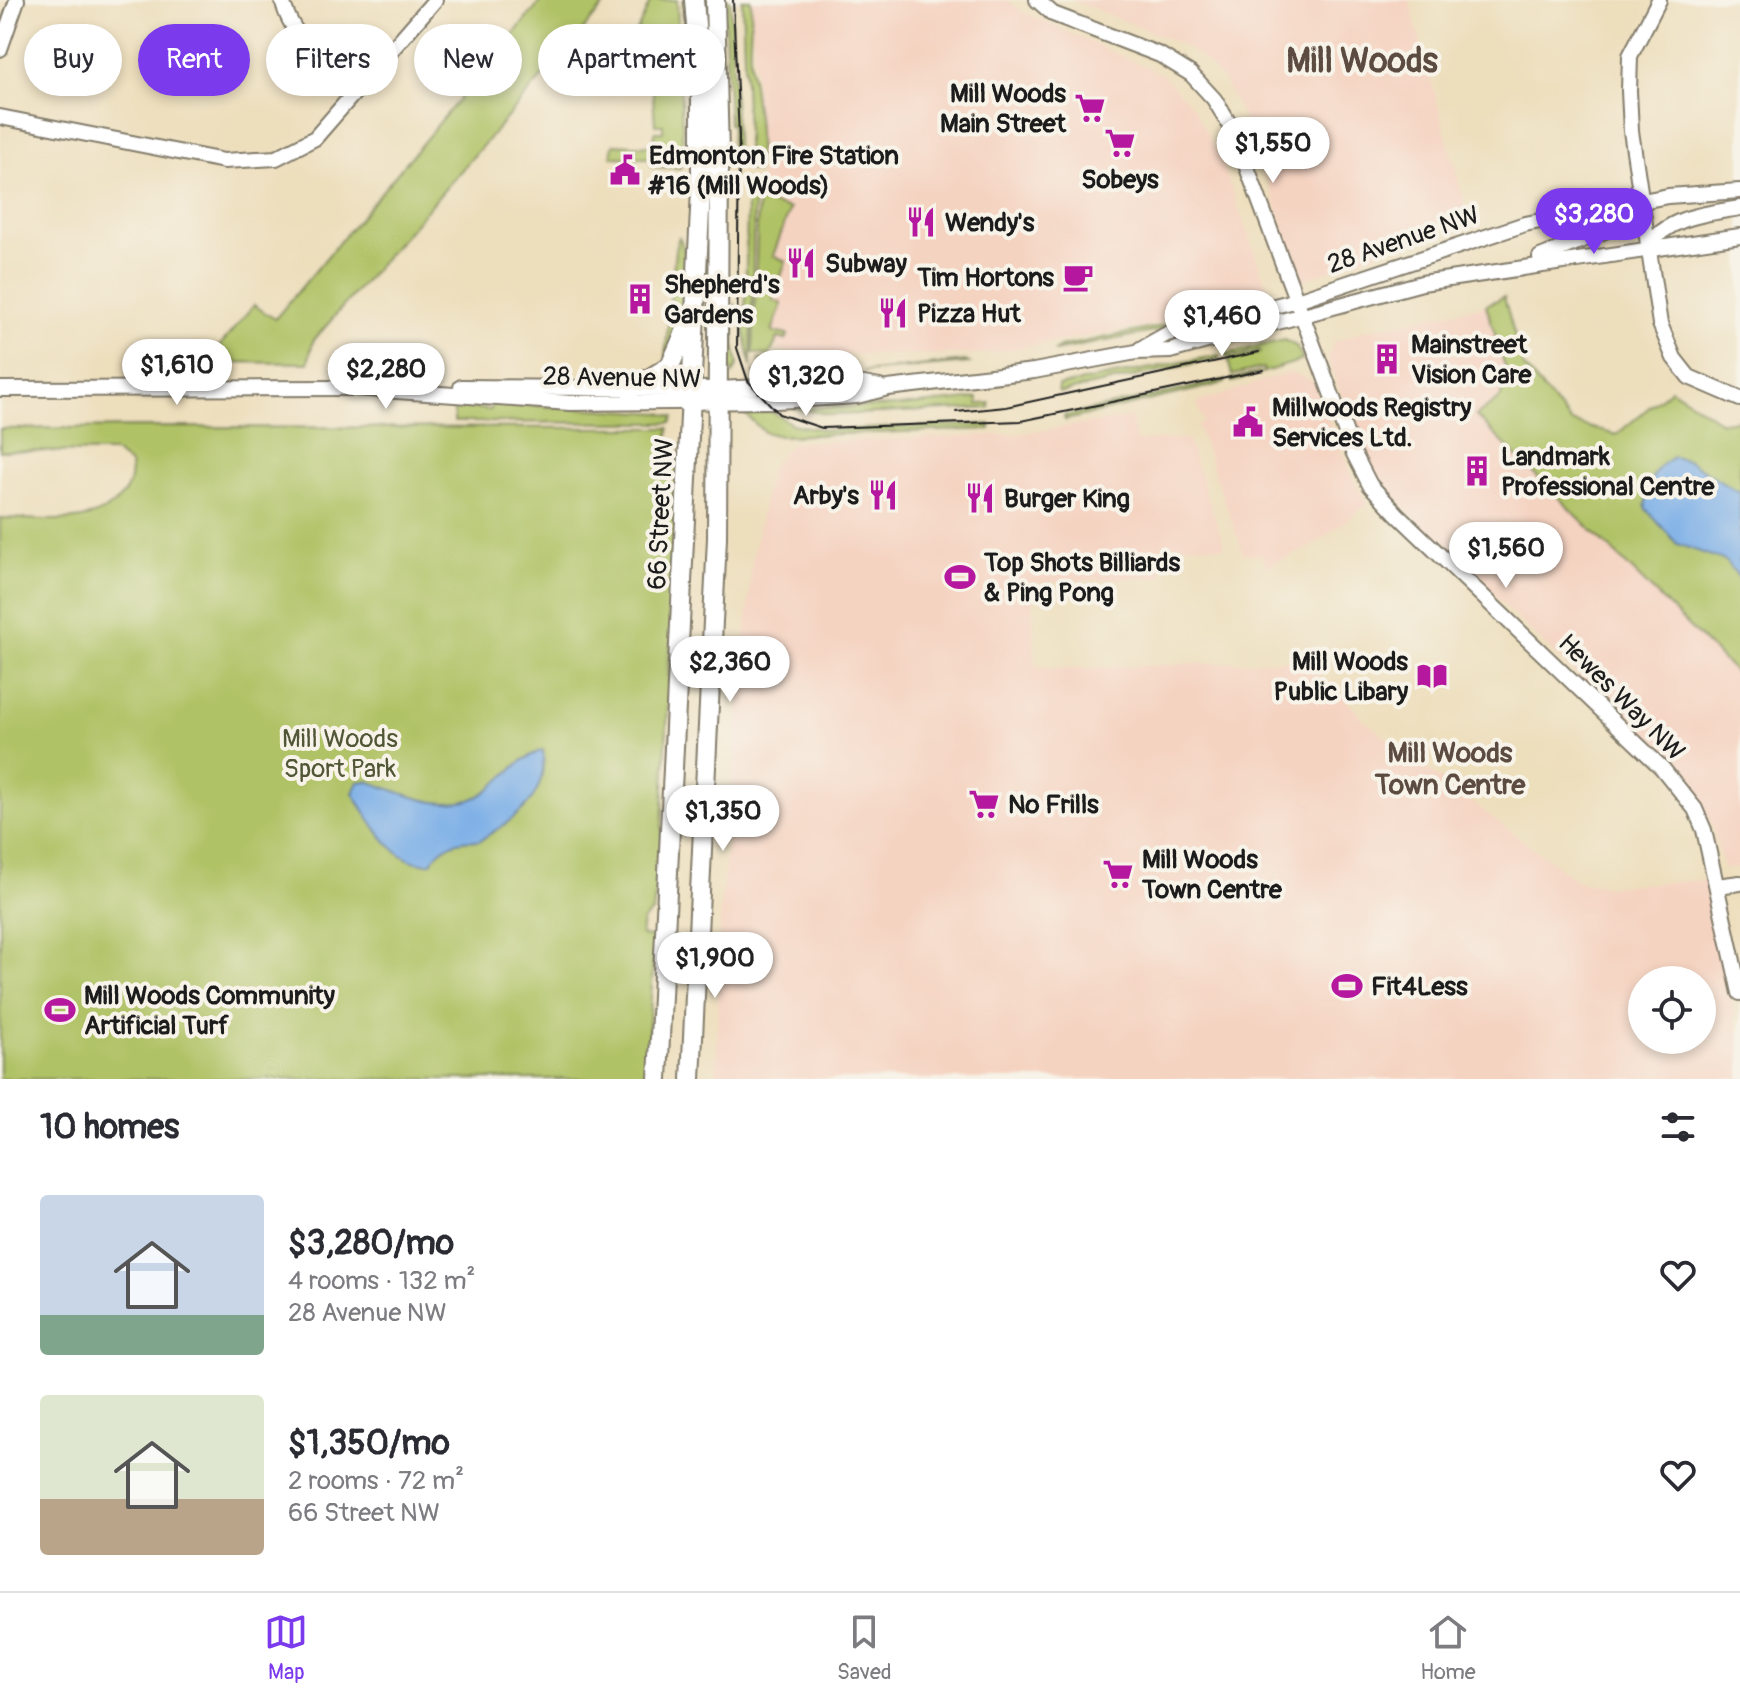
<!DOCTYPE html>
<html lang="en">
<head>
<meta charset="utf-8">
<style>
  body { margin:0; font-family:Pangolin,sans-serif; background:#f7f7f7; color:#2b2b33; height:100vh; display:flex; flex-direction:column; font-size:30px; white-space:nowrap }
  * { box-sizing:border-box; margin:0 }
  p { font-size:26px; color:#7c7c81 }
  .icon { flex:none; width:44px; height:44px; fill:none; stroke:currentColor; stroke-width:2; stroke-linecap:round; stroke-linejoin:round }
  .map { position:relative; height:1079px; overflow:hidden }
  .drawer { display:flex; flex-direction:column; background:#fff; flex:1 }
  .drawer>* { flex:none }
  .hud { position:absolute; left:24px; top:24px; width:800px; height:72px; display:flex; gap:16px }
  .tools { position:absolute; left:1628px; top:966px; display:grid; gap:16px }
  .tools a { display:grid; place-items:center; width:88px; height:88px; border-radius:50%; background:#fff; box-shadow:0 4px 12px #0003; font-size:40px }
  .price { position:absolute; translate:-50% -68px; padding:0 18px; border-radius:28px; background:#fff; color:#222; font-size:26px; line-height:52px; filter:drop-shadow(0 2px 4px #0008) }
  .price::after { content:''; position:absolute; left:50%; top:48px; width:24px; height:18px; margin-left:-12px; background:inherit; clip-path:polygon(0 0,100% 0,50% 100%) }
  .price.selected { background:#7c3aed; color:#fff }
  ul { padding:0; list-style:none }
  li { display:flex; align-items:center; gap:24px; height:200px; padding:0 40px }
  li span { display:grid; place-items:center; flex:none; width:224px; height:160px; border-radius:8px; color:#555 }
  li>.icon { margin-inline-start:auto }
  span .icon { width:96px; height:96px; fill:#fffc; stroke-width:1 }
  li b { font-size:34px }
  h2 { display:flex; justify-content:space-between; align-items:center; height:96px; padding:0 40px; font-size:34px }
  .pill { padding:0 28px; border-radius:36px; background:#fff; box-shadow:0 4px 12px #0003; font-size:28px; line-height:72px }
  .pill.selected { background:#7c3aed; color:#fff }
  .tabs { display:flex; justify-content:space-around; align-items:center; height:112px; border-top:2px solid #e1e1e2; background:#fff; font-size:22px; color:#7c7c81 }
  .tabs a { display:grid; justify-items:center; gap:4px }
  .tabs .selected { color:#7c3aed }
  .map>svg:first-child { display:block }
</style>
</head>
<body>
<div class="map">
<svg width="1740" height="1079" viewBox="0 0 1740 1079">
  <rect width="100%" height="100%" fill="#f7f3e8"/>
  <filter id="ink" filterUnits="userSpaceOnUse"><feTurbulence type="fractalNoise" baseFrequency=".0125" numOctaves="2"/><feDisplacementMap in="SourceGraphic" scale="16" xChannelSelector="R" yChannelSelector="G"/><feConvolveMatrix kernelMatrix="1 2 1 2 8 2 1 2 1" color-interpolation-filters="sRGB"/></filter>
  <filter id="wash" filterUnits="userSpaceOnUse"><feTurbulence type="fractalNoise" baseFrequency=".006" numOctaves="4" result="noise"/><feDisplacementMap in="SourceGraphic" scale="32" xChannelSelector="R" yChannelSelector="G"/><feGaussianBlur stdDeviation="1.8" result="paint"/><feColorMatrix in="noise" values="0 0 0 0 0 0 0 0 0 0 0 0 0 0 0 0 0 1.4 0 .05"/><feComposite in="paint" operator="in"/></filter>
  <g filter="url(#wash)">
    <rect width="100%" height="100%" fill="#eddebc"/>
    <!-- built -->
    <g fill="#f5d3c1" fill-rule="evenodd">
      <polygon points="751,0 1007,0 1023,12 1162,74 1194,108 1223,165 1269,292 1143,327 983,354 806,355 779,350 768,329 767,223 760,176"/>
      <polygon points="1072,0 1409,0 1469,218 1301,281 1253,137 1223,80 1202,58 1181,44"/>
      <polygon points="1486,305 1506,370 1501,397 1477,416 1740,677 1740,867 1724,869 1711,822 1688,784 1390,495 1367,463 1328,360 1333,343 1365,330"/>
      <polygon points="1290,372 1313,381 1354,482 1369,504 1312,546 1265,568 1263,556 1243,553 1197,425 1204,422 1197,403"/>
      <path d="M1132,417L1136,441L1187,438L1225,547L1162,544V577L1032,583L1035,665L1050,669L1297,660L1333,686L1364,720L1424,767L1578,881L1608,886L1705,880L1740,1039V1079H716L720,916L752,562L770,467L792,443L1017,434ZM1642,980H1702V1040H1642Z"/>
    </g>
    <!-- green -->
    <g fill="#b0c266" stroke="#666f41" stroke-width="2">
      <polygon points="542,0 609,0 313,341 308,363 206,362 254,305 275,319"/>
      <polygon points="651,0 677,0 683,149 680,168 651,167 650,158 611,157 613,144 654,146 655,132 663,132 663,125 655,125 652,80 616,77"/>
      <path d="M683,0H687C688,28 699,146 688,163Z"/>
      <polygon points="724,0 730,0 737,167 731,163 732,125 729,124"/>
      <path d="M742,0H751C753,23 747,46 751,70C755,102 762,139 756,172L748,170Z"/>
      <polygon points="754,198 751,367 745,334 747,199"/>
      <polygon points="762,201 790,209 773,256 786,261 773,300 782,304 772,332 788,335 786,340 778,338 769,356 753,353 758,202"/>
      <path d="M679,237C689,250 684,311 679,328C677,338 670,348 665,358L675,250Z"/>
      <polygon points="1504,297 1523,366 1571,422 1616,435 1671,389 1721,422 1740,420 1740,677 1476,416 1501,397 1506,370 1486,305"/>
      <path d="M735,304L734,345L738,364L733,374C722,358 725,319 735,304Z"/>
      <polygon points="1196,319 1168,329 1054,351 1060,347"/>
      <polygon points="1284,340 1296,346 1303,360 1232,382 1231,379 1264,372 1263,368 1232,375 1228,360 1260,353 1260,350 1226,357 1225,354"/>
      <polygon points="1219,355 1220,358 1059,393 1058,386"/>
      <polygon points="764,359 806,375 850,373 758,380 754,372 762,368 759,360"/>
      <polygon points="965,361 969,363 863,372"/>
      <polygon points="1225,380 1225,383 1065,420 1064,416"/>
      <polygon points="978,398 978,404 990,403 990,408 833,415 792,408 900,406"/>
      <polygon points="492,403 661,413 674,417 671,423 454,422 454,406 491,410"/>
      <polygon points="769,410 792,424 825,430 990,424 990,429 780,436 764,432 745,414"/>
      <path d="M135,427L669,428L667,447L677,448L676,459L680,460L661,850L653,911L643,920L641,935L653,938L655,943L645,1079H0V518C41,518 97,531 124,493C130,484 132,475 130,464L114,452L0,451V429Z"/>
    </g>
    <!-- water -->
    <g fill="#7aaee7" stroke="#4b6582" stroke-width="2">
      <path d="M1673,457L1689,461L1740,493V579L1726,561L1677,544L1645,508C1648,485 1652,468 1673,457Z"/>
      <path d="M543,750C548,799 517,817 479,841C461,838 440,845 431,863C394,867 370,820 353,793L358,782L367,781C403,793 452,818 487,791C507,776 518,759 543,750Z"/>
    </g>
  </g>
  <g filter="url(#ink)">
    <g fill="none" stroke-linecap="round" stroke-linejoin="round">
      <!-- minor casing -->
      <g stroke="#847d6c" stroke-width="18">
        <g id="minor">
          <path d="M282,0C292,39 327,68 358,90"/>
          <polyline points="1037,0 1053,14 1160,55 1191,74 1214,99 1233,130 1353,452 1370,485 1397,514 1662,768 1695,809 1704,830 1740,993"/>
          <polyline points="1659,0 1630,56 1629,91 1631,131 1660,324 1674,358 1689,377 1740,399"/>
          <polyline points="0,49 17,0"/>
          <polyline points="0,117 224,161 276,158 315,138 435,0"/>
          <path d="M1648,247C1668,216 1706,214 1740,208"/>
          <polyline points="1540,257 1625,223 1642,202"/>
          <polyline points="1140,349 1167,334 1294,301 1525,224 1668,196 1740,191"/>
          <polyline points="461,387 717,389 858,383 880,387"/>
          <polyline points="354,388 570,403 776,401 857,396 888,388 1034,371 1136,352 1170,351 1422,283 1740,236"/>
          <polyline points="0,389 361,388"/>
          <polyline points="1717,886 1740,883"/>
        </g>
      </g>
      <!-- major casing -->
      <g stroke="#847d6c" stroke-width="22">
        <g id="major">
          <polyline points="630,390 670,366 688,325"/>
          <polyline points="658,1079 701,189 701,87 694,0"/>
          <polyline points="691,1079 717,538 719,153 715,0"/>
        </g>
      </g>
      <!-- minor -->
      <use href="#minor" stroke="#fff" stroke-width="14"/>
      <!-- major -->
      <use href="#major" stroke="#fff" stroke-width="18"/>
      <!-- tram -->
      <g stroke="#1c1c1c" stroke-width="2">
        <polyline points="733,0 739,137 737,348 748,381 779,414 822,428 1021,421 1264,370"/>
        <polyline points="956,412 1006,407 1259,352"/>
      </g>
    </g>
  </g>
  <!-- icons -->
  <defs>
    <g id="supermarket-bare" transform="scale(2.4)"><path d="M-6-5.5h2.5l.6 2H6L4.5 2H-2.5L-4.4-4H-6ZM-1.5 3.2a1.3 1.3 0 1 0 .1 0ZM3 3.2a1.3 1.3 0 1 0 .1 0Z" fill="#b5179e" stroke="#f7f3e8" stroke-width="2.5" paint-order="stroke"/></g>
    <g id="civic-bare" transform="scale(2.4)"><path d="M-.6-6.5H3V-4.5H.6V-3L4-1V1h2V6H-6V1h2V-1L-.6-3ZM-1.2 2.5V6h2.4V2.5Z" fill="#b5179e" stroke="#f7f3e8" stroke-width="2.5" paint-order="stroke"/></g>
    <g id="restaurant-bare" transform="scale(2.4)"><path d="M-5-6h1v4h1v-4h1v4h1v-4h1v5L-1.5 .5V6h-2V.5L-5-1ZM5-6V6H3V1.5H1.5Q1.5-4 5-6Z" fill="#b5179e" stroke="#f7f3e8" stroke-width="2.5" paint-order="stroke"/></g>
    <g id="cafe-bare" transform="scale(2.4)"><path d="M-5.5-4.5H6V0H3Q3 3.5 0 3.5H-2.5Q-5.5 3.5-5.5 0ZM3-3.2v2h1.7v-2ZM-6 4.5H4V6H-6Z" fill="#b5179e" stroke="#f7f3e8" stroke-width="2.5" paint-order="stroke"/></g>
    <g id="building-bare" transform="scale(2.4)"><path d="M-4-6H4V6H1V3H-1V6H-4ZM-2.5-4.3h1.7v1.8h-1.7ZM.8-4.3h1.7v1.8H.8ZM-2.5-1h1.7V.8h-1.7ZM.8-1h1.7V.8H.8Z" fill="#b5179e" stroke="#f7f3e8" stroke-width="2.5" paint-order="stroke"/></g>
    <g id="stadium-bare" transform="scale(2.4)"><path d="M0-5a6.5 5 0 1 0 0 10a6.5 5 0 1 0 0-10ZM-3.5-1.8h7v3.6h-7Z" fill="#b5179e" stroke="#f7f3e8" stroke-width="2.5" paint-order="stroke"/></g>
    <g id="library-bare" transform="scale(2.4)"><path d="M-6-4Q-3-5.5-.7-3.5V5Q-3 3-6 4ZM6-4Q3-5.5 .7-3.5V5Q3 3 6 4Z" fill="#b5179e" stroke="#f7f3e8" stroke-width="2.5" paint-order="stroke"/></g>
  </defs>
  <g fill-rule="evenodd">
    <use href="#supermarket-bare" x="1090" y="108"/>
    <use href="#supermarket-bare" x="1120" y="143"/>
    <use href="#civic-bare" x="625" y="170"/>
    <use href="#restaurant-bare" x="921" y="222"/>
    <use href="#restaurant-bare" x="801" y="263"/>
    <use href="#cafe-bare" x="1078" y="277"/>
    <use href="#building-bare" x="640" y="299"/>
    <use href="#restaurant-bare" x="893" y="313"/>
    <use href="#building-bare" x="1387" y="359"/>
    <use href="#civic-bare" x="1248" y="422"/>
    <use href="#building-bare" x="1477" y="471"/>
    <use href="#restaurant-bare" x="883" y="495"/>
    <use href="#restaurant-bare" x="980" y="498"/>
    <use href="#stadium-bare" x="960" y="577"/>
    <use href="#library-bare" x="1432" y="676"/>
    <use href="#supermarket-bare" x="984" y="804"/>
    <use href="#supermarket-bare" x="1118" y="874"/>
    <use href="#stadium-bare" x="1347" y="986"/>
    <use href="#stadium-bare" x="60" y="1010"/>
  </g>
  <g text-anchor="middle" stroke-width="8" stroke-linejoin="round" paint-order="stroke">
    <!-- poi labels -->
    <g font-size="26" font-weight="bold" fill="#1c1c1c" stroke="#f7f3e8" text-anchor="start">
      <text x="1066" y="102" text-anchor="end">Mill Woods<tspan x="1066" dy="30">Main Street</tspan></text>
      <text x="649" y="164">Edmonton Fire Station<tspan x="649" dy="30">#16 (Mill Woods)</tspan></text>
      <text x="1120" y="188" text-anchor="middle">Sobeys</text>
      <text x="945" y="231">Wendy's</text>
      <text x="825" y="272">Subway</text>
      <text x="1054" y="286" text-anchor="end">Tim Hortons</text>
      <text x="664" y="293">Shepherd's<tspan x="664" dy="30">Gardens</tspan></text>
      <text x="917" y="322">Pizza Hut</text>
      <text x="1411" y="353">Mainstreet<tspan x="1411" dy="30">Vision Care</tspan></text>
      <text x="1272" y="416">Millwoods Registry<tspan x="1272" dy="30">Services Ltd.</tspan></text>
      <text x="1501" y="465">Landmark<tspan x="1501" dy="30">Professional Centre</tspan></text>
      <text x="859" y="504" text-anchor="end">Arby's</text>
      <text x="1004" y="507">Burger King</text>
      <text x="984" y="571">Top Shots Billiards<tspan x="984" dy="30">&amp; Ping Pong</tspan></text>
      <text x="1408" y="670" text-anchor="end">Mill Woods<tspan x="1408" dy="30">Public Libary</tspan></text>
      <text x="1008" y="813">No Frills</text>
      <text x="1142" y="868">Mill Woods<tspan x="1142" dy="30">Town Centre</tspan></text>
      <text x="1371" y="995">Fit4Less</text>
      <text x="84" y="1004">Mill Woods Community<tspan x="84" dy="30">Artificial Turf</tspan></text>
    </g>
    <!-- street labels -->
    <g font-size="26" fill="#1c1c1c" stroke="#f7f3e8">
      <text transform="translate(1403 239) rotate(-19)" y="9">28 Avenue NW</text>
      <text transform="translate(622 377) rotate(1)" y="9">28 Avenue NW</text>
      <text transform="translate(660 514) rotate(-87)" y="9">66 Street NW</text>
      <text transform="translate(1622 697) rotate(45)" y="9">Hewes Way NW</text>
    </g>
    <!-- park labels -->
    <g font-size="26" fill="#505636" stroke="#f7f3e8">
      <text x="340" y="747">Mill Woods<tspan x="340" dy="30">Sport Park</tspan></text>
    </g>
    <!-- neighbourhood labels -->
    <g font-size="28" font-weight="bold" fill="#5c4b41" stroke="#f7f3e8">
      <text x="1450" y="762">Mill Woods<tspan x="1450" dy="32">Town Centre</tspan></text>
    </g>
    <!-- district labels -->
    <g font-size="34" font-weight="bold" fill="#5c4b41" stroke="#f7f3e8">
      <text x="1362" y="72">Mill Woods</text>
    </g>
  </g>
</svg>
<div class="tools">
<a><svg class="icon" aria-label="locate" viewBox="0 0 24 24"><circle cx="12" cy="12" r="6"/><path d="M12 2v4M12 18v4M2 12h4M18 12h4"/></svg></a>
</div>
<b class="price" style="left:1273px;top:185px">$1,550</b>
<b class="price selected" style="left:1594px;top:256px">$3,280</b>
<b class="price" style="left:1222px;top:358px">$1,460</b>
<b class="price" style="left:177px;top:407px">$1,610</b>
<b class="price" style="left:386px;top:411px">$2,280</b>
<b class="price" style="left:806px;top:418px">$1,320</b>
<b class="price" style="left:1506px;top:590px">$1,560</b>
<b class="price" style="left:730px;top:704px">$2,360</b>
<b class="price" style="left:723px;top:853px">$1,350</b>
<b class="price" style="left:715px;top:1000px">$1,900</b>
<div class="hud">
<a class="pill">Buy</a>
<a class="pill selected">Rent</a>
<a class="pill">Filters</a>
<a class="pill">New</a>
<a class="pill">Apartment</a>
</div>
</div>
<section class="drawer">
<h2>10 homes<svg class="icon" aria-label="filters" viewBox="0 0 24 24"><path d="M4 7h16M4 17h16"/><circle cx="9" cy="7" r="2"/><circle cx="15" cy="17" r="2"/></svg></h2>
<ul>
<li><span style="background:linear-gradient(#c9d6e8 75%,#7fa58c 0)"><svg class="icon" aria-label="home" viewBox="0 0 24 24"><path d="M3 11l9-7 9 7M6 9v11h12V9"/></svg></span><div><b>$3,280/mo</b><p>4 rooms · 132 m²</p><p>28 Avenue NW</p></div><svg class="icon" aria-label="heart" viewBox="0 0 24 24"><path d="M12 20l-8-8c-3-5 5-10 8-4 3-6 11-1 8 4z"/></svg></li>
<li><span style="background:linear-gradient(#dfe7d0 65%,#b9a48a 0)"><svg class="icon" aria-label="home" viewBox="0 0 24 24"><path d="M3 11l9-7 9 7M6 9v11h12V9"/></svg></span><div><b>$1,350/mo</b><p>2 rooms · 72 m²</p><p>66 Street NW</p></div><svg class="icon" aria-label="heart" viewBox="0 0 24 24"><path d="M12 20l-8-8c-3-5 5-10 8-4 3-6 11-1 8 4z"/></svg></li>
</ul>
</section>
<nav class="tabs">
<a class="selected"><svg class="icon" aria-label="map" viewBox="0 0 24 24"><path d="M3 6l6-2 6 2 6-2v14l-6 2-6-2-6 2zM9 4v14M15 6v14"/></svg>Map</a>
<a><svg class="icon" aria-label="saved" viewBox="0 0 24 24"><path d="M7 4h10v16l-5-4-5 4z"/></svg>Saved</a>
<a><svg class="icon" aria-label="home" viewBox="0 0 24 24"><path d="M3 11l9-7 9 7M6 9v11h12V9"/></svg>Home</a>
</nav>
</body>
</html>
